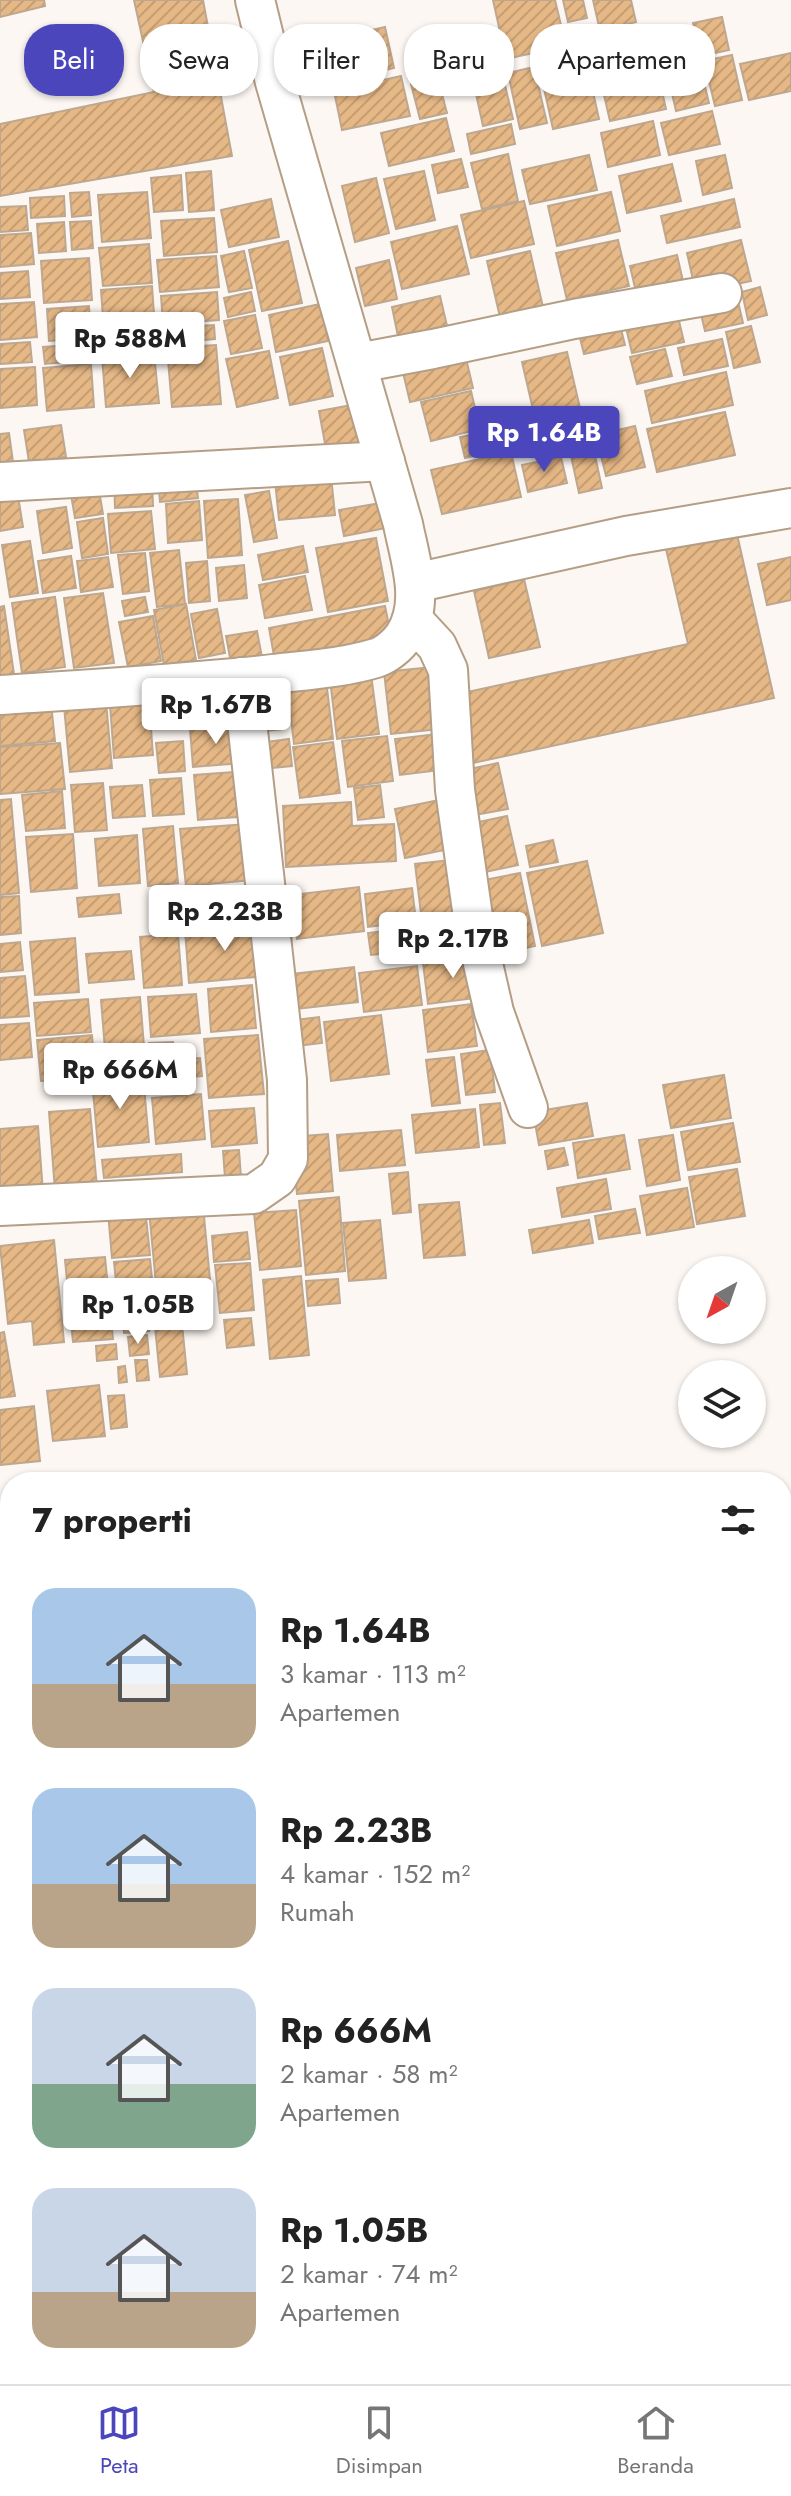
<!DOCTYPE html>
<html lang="id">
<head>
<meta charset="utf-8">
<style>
  body { margin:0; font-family:Jost,sans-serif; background:#f6f6f6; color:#222; height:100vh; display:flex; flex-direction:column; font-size:30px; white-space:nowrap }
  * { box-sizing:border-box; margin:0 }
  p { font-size:26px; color:#767676 }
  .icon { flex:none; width:44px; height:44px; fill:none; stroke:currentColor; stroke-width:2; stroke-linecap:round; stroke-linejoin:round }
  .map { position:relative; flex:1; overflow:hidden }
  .side { position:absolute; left:0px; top:1472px; width:792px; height:912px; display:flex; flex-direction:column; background:#fff; border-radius:32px 32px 0 0; box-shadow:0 2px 6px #0004 }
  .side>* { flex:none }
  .guide { position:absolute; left:24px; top:24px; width:744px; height:72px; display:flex; gap:16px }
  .needle { width:52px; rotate:220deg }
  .fabs { position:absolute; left:678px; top:1256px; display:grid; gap:16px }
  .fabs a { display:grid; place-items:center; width:88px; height:88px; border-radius:50%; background:#fff; box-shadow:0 2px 6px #0004; font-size:40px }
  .price { position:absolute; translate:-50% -68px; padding:0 18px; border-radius:8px; background:#fff; color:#222; font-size:26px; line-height:52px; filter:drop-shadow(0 2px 4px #0008) }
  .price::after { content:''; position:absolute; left:50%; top:48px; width:24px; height:18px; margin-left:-12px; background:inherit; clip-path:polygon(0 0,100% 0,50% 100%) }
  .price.selected { background:#4c46bd; color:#fff }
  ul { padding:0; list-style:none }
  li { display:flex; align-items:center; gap:24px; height:200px; padding:0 32px }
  li span { display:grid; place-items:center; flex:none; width:224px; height:160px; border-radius:24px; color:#555 }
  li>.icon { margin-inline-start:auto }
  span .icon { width:96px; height:96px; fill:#fffc; stroke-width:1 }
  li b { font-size:34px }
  h2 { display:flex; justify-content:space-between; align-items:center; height:96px; padding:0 32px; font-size:34px }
  .tag { padding:0 28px; border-radius:32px; background:#fff; box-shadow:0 2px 6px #0004; font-size:28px; line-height:72px }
  .tag.selected { background:#4c46bd; color:#fff }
  .tabs { display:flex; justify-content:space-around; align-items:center; height:112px; border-top:2px solid #e0e0e0; background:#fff; font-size:22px; color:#767676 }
  .tabs a { display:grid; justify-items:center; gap:4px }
  .tabs .selected { color:#4c46bd }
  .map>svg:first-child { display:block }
</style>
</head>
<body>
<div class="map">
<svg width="791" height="2384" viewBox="0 0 791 2384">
  <defs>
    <pattern id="building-hatch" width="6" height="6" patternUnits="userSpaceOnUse" patternTransform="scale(2)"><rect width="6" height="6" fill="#e6b886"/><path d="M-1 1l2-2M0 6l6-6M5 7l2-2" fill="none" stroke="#c59e73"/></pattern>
  </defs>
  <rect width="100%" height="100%" fill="#fcf7f2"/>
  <!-- building -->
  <g fill="url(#building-hatch)" stroke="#bea78f" stroke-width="2">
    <polygon points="0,0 44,0 45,6 0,17"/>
    <polygon points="134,0 203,0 232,156 0,196 0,124 154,92"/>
    <polygon points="493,0 555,0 566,46 506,59"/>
    <polygon points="563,0 583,0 587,18 568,22"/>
    <polygon points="593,0 631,0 636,22 600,31"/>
    <polygon points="722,17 729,50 701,56 693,23"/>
    <polygon points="385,27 394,68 334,82 324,41"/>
    <polygon points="695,46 709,103 676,111 663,53"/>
    <polygon points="791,53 791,91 749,100 740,64"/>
    <polygon points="552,55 557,76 545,79 541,58"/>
    <polygon points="732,55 742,100 715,106 704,61"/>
    <polygon points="655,60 666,109 610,121 599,73"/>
    <polygon points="500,64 513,119 483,126 471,71"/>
    <polygon points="534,67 547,123 520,129 508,73"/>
    <polygon points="589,74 599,119 553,129 543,84"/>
    <polygon points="401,76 410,116 342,130 334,91"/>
    <polygon points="438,79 447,113 420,119 411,84"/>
    <polygon points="712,111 720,144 669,155 661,123"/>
    <polygon points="446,118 454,151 389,166 381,133"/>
    <polygon points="653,121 660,155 608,167 601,133"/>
    <polygon points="511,124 515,144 471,154 467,134"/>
    <polygon points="508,154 518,201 482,209 471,163"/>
    <polygon points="589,155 597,190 530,204 522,170"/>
    <polygon points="725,155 732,188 703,195 696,161"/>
    <polygon points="461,159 468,187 438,193 432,165"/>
    <polygon points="672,164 681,201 627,213 619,176"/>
    <polygon points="211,171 214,210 189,212 186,173"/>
    <polygon points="424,171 435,220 396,229 384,179"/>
    <polygon points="181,175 183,210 154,212 151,178"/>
    <polygon points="376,178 389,233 355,242 342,186"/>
    <polygon points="89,192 91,215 72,217 70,193"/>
    <polygon points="147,192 151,238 102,242 98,195"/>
    <polygon points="611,192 620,231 557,246 548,206"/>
    <polygon points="64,196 65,216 31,218 30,198"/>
    <polygon points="271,199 279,237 229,247 221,210"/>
    <polygon points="734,199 740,227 667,243 661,216"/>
    <polygon points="524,201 534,244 471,258 461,215"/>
    <polygon points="26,206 28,230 0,232 0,207"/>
    <polygon points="214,218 217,252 164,256 161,221"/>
    <polygon points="91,221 93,248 72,250 70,222"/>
    <polygon points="64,222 66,251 39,253 37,224"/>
    <polygon points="457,226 469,274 402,289 391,242"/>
    <polygon points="31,233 34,264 0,267 0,235"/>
    <polygon points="618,240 629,286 567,300 556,253"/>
    <polygon points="741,240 751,281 696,293 687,253"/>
    <polygon points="288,241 302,303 262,311 249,250"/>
    <polygon points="149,244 152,283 103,286 99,248"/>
    <polygon points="244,251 252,288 229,292 221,256"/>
    <polygon points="530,251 546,320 503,330 487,261"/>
    <polygon points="677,255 686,294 639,305 630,266"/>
    <polygon points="216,256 219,287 160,292 157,260"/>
    <polygon points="89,258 92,300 44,303 41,261"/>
    <polygon points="389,260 397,299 365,306 356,268"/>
    <polygon points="28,271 30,297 0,299 0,273"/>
    <polygon points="152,286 154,314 103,318 101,290"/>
    <polygon points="760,287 767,315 748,320 742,292"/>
    <polygon points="217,292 219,320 163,324 161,296"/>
    <polygon points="251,292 255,311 228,317 224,298"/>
    <polygon points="736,293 743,323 705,331 698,302"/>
    <polygon points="440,296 448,330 399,341 392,307"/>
    <polygon points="34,302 37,337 0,340 0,304"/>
    <polygon points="320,304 328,341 276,352 269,315"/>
    <polygon points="675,304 684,342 632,353 623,315"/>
    <polygon points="89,306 91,338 49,341 47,309"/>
    <polygon points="255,315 262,348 231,354 224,321"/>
    <polygon points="153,316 156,347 100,351 97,320"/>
    <polygon points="618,317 625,345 584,354 577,326"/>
    <polygon points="214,325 215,339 169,343 167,328"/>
    <polygon points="751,326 760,362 734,368 726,332"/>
    <polygon points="722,339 728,366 684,375 678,348"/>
    <polygon points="30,342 32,362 0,364 0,344"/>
    <polygon points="86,344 87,360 45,364 43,347"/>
    <polygon points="216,345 221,404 172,407 167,348"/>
    <polygon points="322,348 333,396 290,405 280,357"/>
    <polygon points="665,349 672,376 637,384 630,357"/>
    <polygon points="464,350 473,388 410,402 401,364"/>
    <polygon points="269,351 278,398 237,407 226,359"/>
    <polygon points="567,352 583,421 538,431 522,362"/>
    <polygon points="154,353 159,403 106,407 102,357"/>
    <polygon points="91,364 94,407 47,411 43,368"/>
    <polygon points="35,367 37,405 0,408 0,369"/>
    <polygon points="726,372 733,405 652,423 645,391"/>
    <polygon points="471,391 480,429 431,441 421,402"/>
    <polygon points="352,405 359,443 326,449 319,411"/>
    <polygon points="725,412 735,455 657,472 647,429"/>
    <polygon points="61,425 66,457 29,462 24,430"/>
    <polygon points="635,426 645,467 606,476 596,435"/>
    <polygon points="9,433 13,462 0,464 0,434"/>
    <polygon points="476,434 481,454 465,458 460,437"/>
    <polygon points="594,451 602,488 579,493 571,456"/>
    <polygon points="511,452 521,497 442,514 431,470"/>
    <polygon points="561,457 567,483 528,492 522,465"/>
    <polygon points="330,466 335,515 279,520 274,471"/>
    <polygon points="195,474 198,498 160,502 158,477"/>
    <polygon points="152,478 153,506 115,508 114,479"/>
    <polygon points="97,479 103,514 75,518 69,483"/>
    <polygon points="269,491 277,538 254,542 245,495"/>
    <polygon points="18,496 23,527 0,531 0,499"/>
    <polygon points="238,499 242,555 208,558 204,501"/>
    <polygon points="199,501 202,540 168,543 166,504"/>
    <polygon points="381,503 386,528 344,536 339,510"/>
    <polygon points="66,507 72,548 43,553 37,511"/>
    <polygon points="151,511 155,549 111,553 108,514"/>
    <polygon points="103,518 108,554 82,558 77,522"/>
    <polygon points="737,534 774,698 473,763 458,694 688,644 666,549"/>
    <polygon points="376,538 388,601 328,612 316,548"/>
    <polygon points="30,541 38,593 10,597 2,545"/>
    <polygon points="303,546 308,572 263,580 258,555"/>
    <polygon points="179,550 185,604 157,607 150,553"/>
    <polygon points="145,553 149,591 123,594 118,555"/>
    <polygon points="71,556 76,588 43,593 38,561"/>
    <polygon points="108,557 113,587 81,592 77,561"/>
    <polygon points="791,557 791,600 767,605 758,564"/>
    <polygon points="207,561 210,601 189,603 186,563"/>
    <polygon points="244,565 247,598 219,601 216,568"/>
    <polygon points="305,576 312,610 265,618 259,585"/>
    <polygon points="524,579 540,647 489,658 474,591"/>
    <polygon points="103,593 114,663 74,668 64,598"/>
    <polygon points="55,597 65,667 22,673 12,603"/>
    <polygon points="145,597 148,612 125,616 122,601"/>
    <polygon points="186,604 196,660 164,665 154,610"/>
    <polygon points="4,606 15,681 0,683 0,607"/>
    <polygon points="385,606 393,645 276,667 269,628"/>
    <polygon points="217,609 225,653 199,658 191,614"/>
    <polygon points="153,616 161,661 128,667 119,622"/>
    <polygon points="257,631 264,668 233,674 226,636"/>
    <polygon points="370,667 379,734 337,739 329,671"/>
    <polygon points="432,667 440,729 391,734 384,672"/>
    <polygon points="325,671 333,739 294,744 286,675"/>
    <polygon points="276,682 282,729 254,732 249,686"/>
    <polygon points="148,688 153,755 114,758 109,691"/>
    <polygon points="220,690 222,723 162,728 159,695"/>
    <polygon points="50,694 55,741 0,746 0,698"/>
    <polygon points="106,702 112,768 70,772 64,706"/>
    <polygon points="239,725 242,763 193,767 190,729"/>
    <polygon points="436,734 441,770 400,775 395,739"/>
    <polygon points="387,736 393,781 348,787 342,741"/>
    <polygon points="289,739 292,766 262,769 259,743"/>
    <polygon points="183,741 185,771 159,773 156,743"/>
    <polygon points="333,742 340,793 300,798 293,747"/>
    <polygon points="60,743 65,789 0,794 0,747"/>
    <polygon points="498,763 508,809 469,816 460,771"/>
    <polygon points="247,771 251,816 198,820 194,775"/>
    <polygon points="181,778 184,814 153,816 150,780"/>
    <polygon points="103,783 107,830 75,832 71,785"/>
    <polygon points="142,785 145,816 113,818 110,787"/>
    <polygon points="380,785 384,817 358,820 354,788"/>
    <polygon points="62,791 65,828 26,831 22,795"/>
    <polygon points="449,798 459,847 405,858 395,809"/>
    <polygon points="11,799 19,893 0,895 0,800"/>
    <polygon points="351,802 352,826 394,824 396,861 286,867 283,806"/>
    <polygon points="507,816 518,865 480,873 469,824"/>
    <polygon points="247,824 253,880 186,886 180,829"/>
    <polygon points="173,826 178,883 148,886 143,829"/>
    <polygon points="73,834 77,888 31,892 26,837"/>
    <polygon points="137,835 140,883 99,886 95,839"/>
    <polygon points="553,840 558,862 530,867 526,846"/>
    <polygon points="460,859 467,918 422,922 415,864"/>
    <polygon points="587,861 603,933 542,946 527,873"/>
    <polygon points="520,873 535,946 494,955 479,881"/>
    <polygon points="359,887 364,931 297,939 291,895"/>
    <polygon points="412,888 416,921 368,927 365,894"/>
    <polygon points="119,894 121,913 79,917 77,898"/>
    <polygon points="19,896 21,933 0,935 0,897"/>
    <polygon points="261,924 266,976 189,983 185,930"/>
    <polygon points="468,924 472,953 426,958 422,929"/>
    <polygon points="414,927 417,950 371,955 368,933"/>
    <polygon points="178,934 182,985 144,988 140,937"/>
    <polygon points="75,938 79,992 35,995 30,942"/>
    <polygon points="20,942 23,970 0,972 0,944"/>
    <polygon points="131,951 134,979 89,983 86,954"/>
    <polygon points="479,957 484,997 428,1004 423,963"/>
    <polygon points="417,966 422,1005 364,1012 359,973"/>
    <polygon points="354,967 358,1002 296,1009 292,974"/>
    <polygon points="25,976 29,1016 0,1018 0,978"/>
    <polygon points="252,985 256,1028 211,1032 208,989"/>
    <polygon points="196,994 200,1033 151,1037 148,997"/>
    <polygon points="140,997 146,1071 107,1074 101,1000"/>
    <polygon points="88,999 91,1032 37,1036 34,1003"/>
    <polygon points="471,1004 477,1046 428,1052 423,1010"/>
    <polygon points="381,1015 389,1074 331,1081 324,1022"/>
    <polygon points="319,1017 322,1043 298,1046 295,1020"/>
    <polygon points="29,1023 32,1057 0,1060 0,1025"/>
    <polygon points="92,1035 95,1077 41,1081 37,1040"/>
    <polygon points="258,1035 264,1094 209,1098 204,1039"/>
    <polygon points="173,1042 176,1081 153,1083 149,1043"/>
    <polygon points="490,1050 495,1092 466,1095 461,1054"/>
    <polygon points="454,1057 460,1103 432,1106 426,1060"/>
    <polygon points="200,1058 202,1076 179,1078 177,1060"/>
    <polygon points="143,1075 149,1142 98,1147 92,1080"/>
    <polygon points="724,1075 731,1118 671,1128 663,1085"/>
    <polygon points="201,1094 205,1139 156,1144 152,1098"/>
    <polygon points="500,1103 505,1143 484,1145 480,1105"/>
    <polygon points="587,1103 593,1136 539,1145 533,1112"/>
    <polygon points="254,1108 257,1143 212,1147 209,1111"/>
    <polygon points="90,1109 97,1188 55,1191 49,1112"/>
    <polygon points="475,1109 479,1147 416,1153 412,1115"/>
    <polygon points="733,1123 740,1162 688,1170 681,1132"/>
    <polygon points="38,1126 43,1192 0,1189 0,1129"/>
    <polygon points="401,1130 405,1165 340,1171 337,1135"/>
    <polygon points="328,1134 333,1191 297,1194 291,1137"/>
    <polygon points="624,1135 630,1169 578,1178 573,1143"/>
    <polygon points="673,1135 680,1180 647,1186 639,1140"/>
    <polygon points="564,1148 568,1165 548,1169 545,1151"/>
    <polygon points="239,1150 241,1177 225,1178 223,1151"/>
    <polygon points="181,1154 182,1172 104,1178 102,1160"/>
    <polygon points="737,1169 745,1216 697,1224 689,1177"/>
    <polygon points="408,1172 411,1212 393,1214 389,1174"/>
    <polygon points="606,1179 611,1209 562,1217 557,1188"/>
    <polygon points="687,1188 694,1227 647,1235 640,1196"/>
    <polygon points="339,1197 345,1271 306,1275 299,1201"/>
    <polygon points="459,1202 465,1255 424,1258 419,1205"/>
    <polygon points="203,1206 211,1290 157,1295 149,1210"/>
    <polygon points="145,1208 150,1255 112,1258 108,1212"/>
    <polygon points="635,1209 640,1233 599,1239 595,1216"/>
    <polygon points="296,1210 301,1266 260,1270 254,1213"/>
    <polygon points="380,1220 386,1278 349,1281 343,1223"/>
    <polygon points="589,1220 593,1243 533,1253 529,1230"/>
    <polygon points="247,1232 250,1259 214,1262 212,1236"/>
    <polygon points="54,1240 64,1342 34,1345 32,1321 8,1324 0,1246"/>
    <polygon points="105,1257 113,1339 73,1342 65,1260"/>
    <polygon points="150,1259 154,1298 118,1302 114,1262"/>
    <polygon points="250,1263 254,1310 220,1313 215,1265"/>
    <polygon points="301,1276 309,1355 270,1359 263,1280"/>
    <polygon points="338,1279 340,1303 308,1306 306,1281"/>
    <polygon points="146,1306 149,1331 124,1333 122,1308"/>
    <polygon points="251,1318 254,1345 227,1348 224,1320"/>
    <polygon points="182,1324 187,1374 160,1377 155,1327"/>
    <polygon points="4,1332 15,1396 0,1398 0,1333"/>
    <polygon points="147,1335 149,1354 130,1356 128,1337"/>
    <polygon points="116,1344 117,1359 97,1361 96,1346"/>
    <polygon points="135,1360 147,1360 149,1380 137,1381"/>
    <polygon points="125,1366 127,1382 119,1383 118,1367"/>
    <polygon points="99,1385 105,1436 53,1441 47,1391"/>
    <polygon points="124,1395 127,1427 111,1429 108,1396"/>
    <polygon points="34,1406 40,1461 0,1465 0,1410"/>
    <polygon points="135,1474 136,1482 66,1482 65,1478"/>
  </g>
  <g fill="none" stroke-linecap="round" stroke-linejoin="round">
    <!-- minor casing -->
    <g stroke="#b49e86" stroke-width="42">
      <g id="minor">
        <polyline points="358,363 433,349 574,319 722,293"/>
        <polyline points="0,482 385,461"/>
        <polyline points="415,583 626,536 791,508"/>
        <polyline points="412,619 437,646 448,670 455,790 474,924 494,1012 528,1108"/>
        <path d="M0,695C91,689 183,684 273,674C307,670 343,668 376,658C386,655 398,645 404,636C426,603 410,560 403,524L275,82L255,0"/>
        <polyline points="0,1206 254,1194 277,1178 288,1159 287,1080 242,677"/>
      </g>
    </g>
    <!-- minor -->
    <use href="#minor" stroke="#fff" stroke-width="38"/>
  </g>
</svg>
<div class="fabs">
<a><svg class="needle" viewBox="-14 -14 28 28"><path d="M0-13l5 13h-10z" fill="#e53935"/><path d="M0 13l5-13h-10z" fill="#767676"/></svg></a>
<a><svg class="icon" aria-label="layers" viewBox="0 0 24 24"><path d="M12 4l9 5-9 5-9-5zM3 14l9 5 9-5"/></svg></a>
</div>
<b class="price" style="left:130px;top:380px">Rp 588M</b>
<b class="price selected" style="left:544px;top:474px">Rp 1.64B</b>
<b class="price" style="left:216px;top:746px">Rp 1.67B</b>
<b class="price" style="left:225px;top:953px">Rp 2.23B</b>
<b class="price" style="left:453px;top:980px">Rp 2.17B</b>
<b class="price" style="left:120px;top:1111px">Rp 666M</b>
<b class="price" style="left:138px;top:1346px">Rp 1.05B</b>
<div class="guide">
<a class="tag selected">Beli</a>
<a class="tag">Sewa</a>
<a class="tag">Filter</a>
<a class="tag">Baru</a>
<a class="tag">Apartemen</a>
</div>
<section class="side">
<h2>7 properti<svg class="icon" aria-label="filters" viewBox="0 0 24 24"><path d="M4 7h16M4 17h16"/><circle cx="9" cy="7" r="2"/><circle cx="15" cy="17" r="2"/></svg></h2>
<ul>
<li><span style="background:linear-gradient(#a9c7e8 60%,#b9a48a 0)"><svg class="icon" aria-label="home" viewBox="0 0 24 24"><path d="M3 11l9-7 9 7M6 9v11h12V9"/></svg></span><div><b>Rp 1.64B</b><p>3 kamar · 113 m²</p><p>Apartemen</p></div></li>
<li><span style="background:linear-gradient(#a9c7e8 60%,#b9a48a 0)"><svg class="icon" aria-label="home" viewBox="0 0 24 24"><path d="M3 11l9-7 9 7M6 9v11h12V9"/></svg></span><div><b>Rp 2.23B</b><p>4 kamar · 152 m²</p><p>Rumah</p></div></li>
<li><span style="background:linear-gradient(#c9d6e8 60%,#7fa58c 0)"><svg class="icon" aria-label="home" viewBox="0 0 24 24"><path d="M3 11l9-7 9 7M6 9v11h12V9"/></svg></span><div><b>Rp 666M</b><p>2 kamar · 58 m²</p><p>Apartemen</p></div></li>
<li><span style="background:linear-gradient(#c9d6e8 65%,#b9a48a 0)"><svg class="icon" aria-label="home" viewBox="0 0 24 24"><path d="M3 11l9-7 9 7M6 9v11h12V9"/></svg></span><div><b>Rp 1.05B</b><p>2 kamar · 74 m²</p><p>Apartemen</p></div></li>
</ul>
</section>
</div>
<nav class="tabs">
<a class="selected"><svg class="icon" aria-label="map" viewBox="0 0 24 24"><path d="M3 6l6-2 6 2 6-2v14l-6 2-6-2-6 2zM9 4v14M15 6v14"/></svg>Peta</a>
<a><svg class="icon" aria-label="saved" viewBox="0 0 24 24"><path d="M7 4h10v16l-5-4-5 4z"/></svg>Disimpan</a>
<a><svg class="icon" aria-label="home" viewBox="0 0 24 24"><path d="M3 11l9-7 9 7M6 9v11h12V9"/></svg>Beranda</a>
</nav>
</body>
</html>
